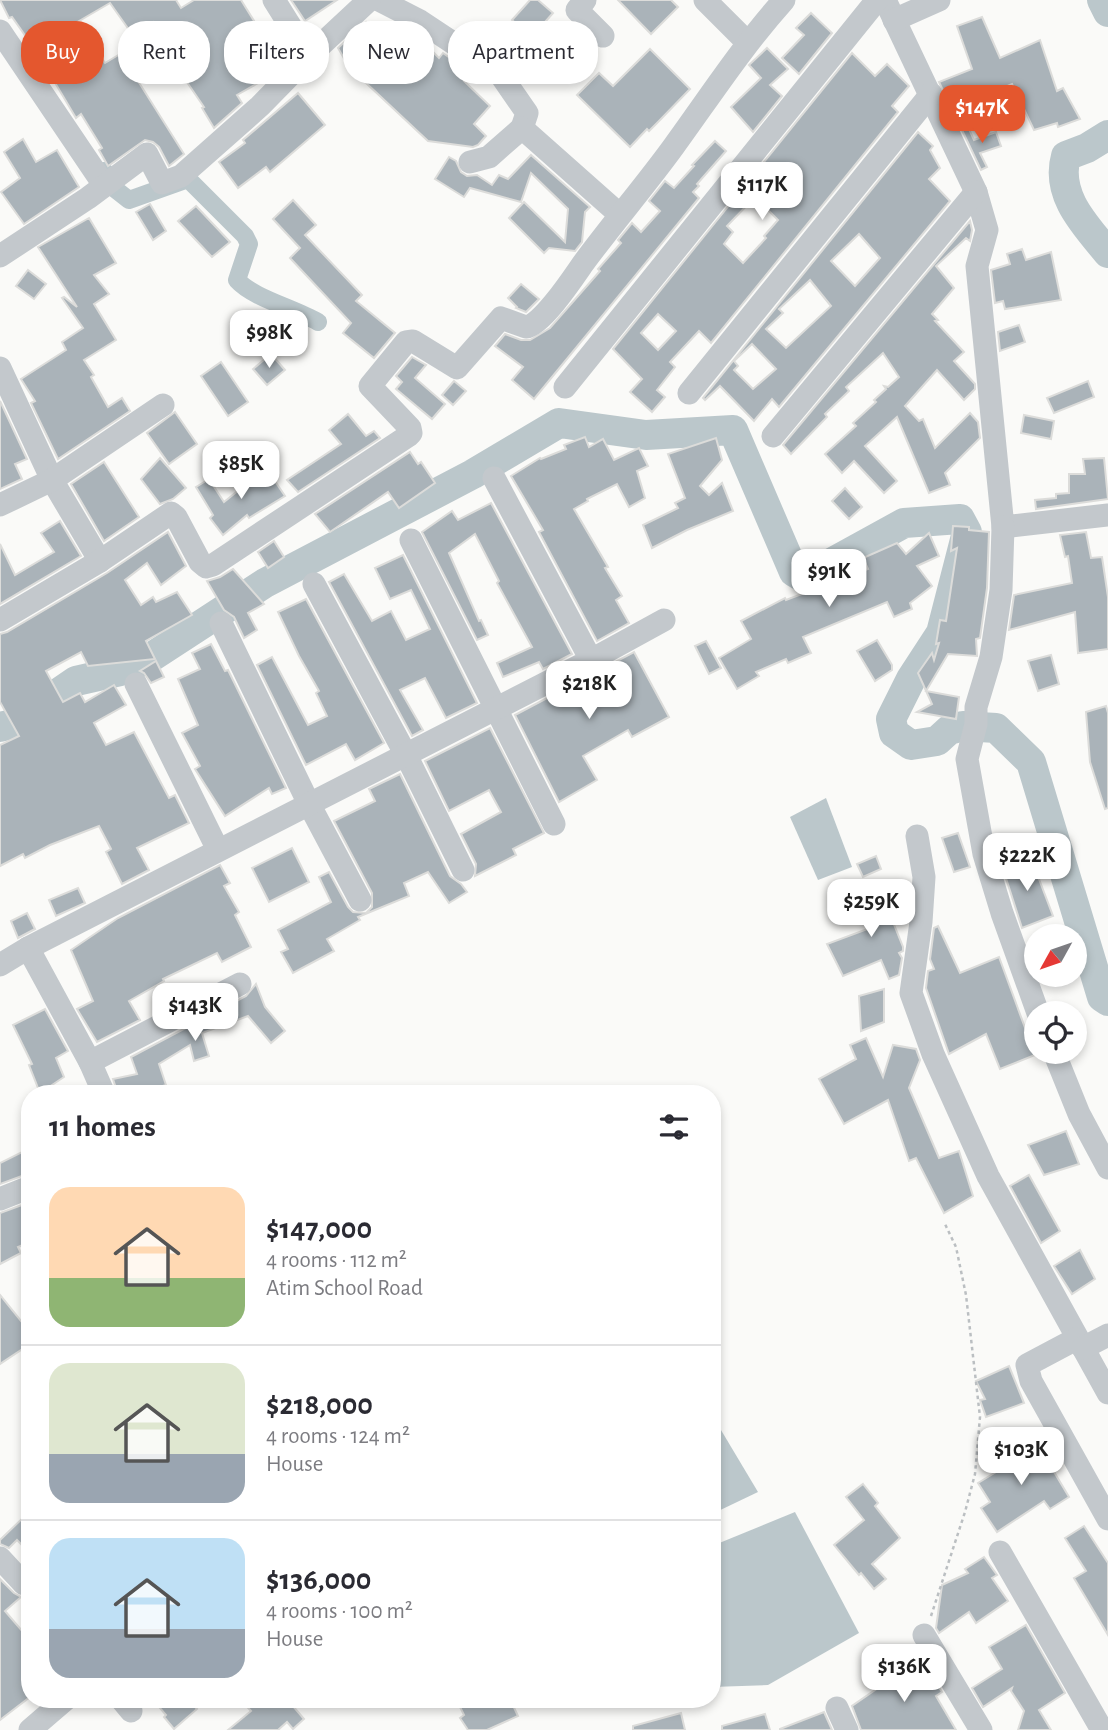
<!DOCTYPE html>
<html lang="en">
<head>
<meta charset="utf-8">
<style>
  body { margin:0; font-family:"Alegreya Sans",sans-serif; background:#f2f2f3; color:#2b2b33; height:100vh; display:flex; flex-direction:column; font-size:26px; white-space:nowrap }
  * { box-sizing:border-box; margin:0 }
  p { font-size:23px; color:#7c7c81 }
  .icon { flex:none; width:38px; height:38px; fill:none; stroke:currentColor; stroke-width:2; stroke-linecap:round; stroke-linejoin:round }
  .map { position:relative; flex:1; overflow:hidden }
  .panel { position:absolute; left:21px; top:1085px; width:700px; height:623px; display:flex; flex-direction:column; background:#fff; border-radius:28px; box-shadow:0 4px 10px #0003 }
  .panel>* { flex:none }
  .banner { position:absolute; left:21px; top:21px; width:700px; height:63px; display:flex; gap:14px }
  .needle { width:46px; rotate:230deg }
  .controls { position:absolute; left:1024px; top:924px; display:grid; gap:14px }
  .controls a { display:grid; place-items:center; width:63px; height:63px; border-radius:50%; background:#fff; box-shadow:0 4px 10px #0003; font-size:35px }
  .price { position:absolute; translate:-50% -60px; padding:0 16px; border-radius:14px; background:#fff; color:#222; font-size:23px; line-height:46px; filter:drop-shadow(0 2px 4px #0008) }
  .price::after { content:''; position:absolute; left:50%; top:42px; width:21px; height:16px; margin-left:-10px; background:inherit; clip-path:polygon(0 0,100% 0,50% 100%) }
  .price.on { background:#e4572e; color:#fff }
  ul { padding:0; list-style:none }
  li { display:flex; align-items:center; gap:21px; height:175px; padding:0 28px }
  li+li { border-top:2px solid #e1e1e2 }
  li span { display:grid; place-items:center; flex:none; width:196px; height:140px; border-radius:21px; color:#555 }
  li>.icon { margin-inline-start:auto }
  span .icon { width:84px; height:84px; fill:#fffc; stroke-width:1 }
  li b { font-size:30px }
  h2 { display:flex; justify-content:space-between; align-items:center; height:84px; padding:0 28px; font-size:30px }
  .tag { padding:0 24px; border-radius:28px; background:#fff; box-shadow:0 4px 10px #0003; font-size:24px; line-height:63px }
  .tag.on { background:#e4572e; color:#fff }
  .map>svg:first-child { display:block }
</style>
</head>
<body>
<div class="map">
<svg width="1108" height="1730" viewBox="0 0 1108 1730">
  <rect width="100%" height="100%" fill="#fafaf8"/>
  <!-- water -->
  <g fill="#bbc7cb">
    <polygon points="826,798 852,867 818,880 790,817"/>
    <polygon points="712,1415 758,1492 712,1514"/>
    <polygon points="795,1512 859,1633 768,1685 712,1687 712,1546"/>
  </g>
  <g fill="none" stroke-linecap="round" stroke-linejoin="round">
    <!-- canal -->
    <path stroke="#bbc7cb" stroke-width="18" d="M104,171L115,189L129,200L188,179L245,236L249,244L237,280C253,298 294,308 318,322"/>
    <!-- river -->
    <g stroke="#bbc7cb" stroke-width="30">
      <polyline points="1102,0 1108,12"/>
      <path d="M1108,135L1087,148L1066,156C1055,195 1085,225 1108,253"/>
      <polyline points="0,727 13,724 76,681 120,671 153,656 265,583 473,474 559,423 646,435 733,430 794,572 804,578 904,523 960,519 967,532 941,633 911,679 891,719 894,733 911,745 937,741 949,730 963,726 996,728 1031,762 1102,997 1108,1001"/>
    </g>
  </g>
  <!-- building -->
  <g fill="#aab3b9" stroke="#dcdcda" stroke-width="2" fill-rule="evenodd">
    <polygon points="0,0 176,0 181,8 194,0 241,0 281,64 265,75 267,78 237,95 242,103 214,128 202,108 204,107 180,72 183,70 153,22 132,34 110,3 74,24 91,48 94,46 105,63 125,51 142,79 138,81 184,154 169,166 159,147 153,142 145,140 108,166 99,150 102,148 81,114 76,118 51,76 53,75 12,17 9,18"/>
    <polygon points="291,0 337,0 305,21"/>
    <polygon points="530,0 538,0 553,13 531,38 512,20"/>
    <polygon points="618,0 671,0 678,7 651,34"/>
    <polygon points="811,13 832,33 799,74 782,58 804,35 796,28"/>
    <polygon points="982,17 1000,58 1040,40 1057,91 1063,88 1080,119 1058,127 1057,123 1034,130 1012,84 952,109 939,82 972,69 957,26"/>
    <polygon points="366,22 391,61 397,55 404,61 416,48 424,55 430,49 439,58 443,53 471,73 464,81 490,106 474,124 486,136 478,145 473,147 428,141 349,67 338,48"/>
    <polygon points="767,48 788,69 770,85 782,96 753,132 731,107 761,78 749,65"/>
    <polygon points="650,49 690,89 659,121 649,131 647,129 630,147 577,95 599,73 613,86"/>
    <path d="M852,53L875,76L887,64L909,86L892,106L898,112L711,343L699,331L670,362L675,367L657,390L665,397L652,412L630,392L642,379L613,349ZM755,197L778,220L764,236L766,238L743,263L724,244L733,232L727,226ZM658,314L676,331L658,350L641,333Z"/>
    <polygon points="298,93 325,125 270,172 266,167 238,188 219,162 245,143 243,140"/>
    <polygon points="968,127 974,140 996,132 1001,146 980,153 987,167 981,170 962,130"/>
    <path d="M918,132L933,146L930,150L940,168L929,179L950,201L779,407L772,399L754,421L720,386L705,400L703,398ZM859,234L880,258L855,286L831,261ZM810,280L831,306L786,348L766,329L783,313L779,309ZM752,344L776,369L753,389L734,370L738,366L734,361Z"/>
    <polygon points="23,139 36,162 57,150 79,187 24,224 1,192 20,178 4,152"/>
    <polygon points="715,141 726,151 697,184 699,186 693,192 699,198 534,399 512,380 523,367 495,346 505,334 521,340 530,340 550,328 600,271 598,269 621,243 618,240 632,223 641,232 660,211 649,201 665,181 674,188 694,166 692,165"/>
    <polygon points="531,155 590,207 585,212 582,242 575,251 549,248 544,253 509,218 524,202 565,242 568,209 531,173 521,202 470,188 464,197 435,179 449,157 456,161 461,172 467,176 477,175 492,185 499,175 508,179"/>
    <polygon points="293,200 316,225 305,235 362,295 356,301 395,333 374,358 343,333 351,323 290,258 300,248 273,219"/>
    <polygon points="150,204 166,231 153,240 136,212"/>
    <polygon points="196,206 230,242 212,257 178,221"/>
    <polygon points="89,218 116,263 94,275 109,294 94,304 116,340 84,360 94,375 91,377 108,407 122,398 130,411 58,459 31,403 35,401 21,379 66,350 62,342 83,328 62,298 64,297 77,307 38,247"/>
    <polygon points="970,221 972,230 970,241 966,238 936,266 954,288 932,314 938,320 935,321 964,352 954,361 975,384 975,389 964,400 937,370 905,406 919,421 923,419 935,448 970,413 978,422 980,438 945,473 950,485 929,493 897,417 865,446 897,481 884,493 854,461 842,473 825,454 856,426 853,423 876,402 874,400 886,389 884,386 888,387 899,377 883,353 846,387 849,391 825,414 827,417 791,454 783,445"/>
    <polygon points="1022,249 1026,260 1051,252 1061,300 1005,309 1003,301 995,303 991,270 1010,264 1007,254"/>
    <polygon points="28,270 46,284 34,299 16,286"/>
    <polygon points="521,284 539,299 526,312 516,308 517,307 508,298"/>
    <polygon points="1019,325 1025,342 1000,351 998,332"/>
    <polygon points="271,354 285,370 267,385 253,369"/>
    <polygon points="412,357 426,365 415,378 445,404 432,419 396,389 402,382 396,376"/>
    <polygon points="221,362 248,402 228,416 201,376"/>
    <polygon points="454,381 466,391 453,405 442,395"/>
    <polygon points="1088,381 1094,397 1054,413 1047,398"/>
    <polygon points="0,401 27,459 15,464 22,479 0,489"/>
    <polygon points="175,412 197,444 169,464 147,433"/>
    <polygon points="348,414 366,436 374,431 380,438 298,492 287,480 341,444 329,430"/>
    <polygon points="1024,415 1054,421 1051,439 1021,433"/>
    <polygon points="585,437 589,447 603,439 614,460 639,448 648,466 637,471 645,498 629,507 617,484 587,499 588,501 574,509 608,567 605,568 622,596 616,600 629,623 597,641 539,532 543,530 511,476 540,458 541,459 566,449 564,445"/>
    <polygon points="716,438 722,460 700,486 709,495 722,483 733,511 687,530 652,548 643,525 678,508 675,503 685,498 668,454"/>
    <polygon points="410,452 418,464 421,462 435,483 399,508 388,492 330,532 315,514"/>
    <polygon points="160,458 186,488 173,499 160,504 141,479"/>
    <polygon points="1104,458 1108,499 1036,509 1035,500 1056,498 1056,494 1069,493 1069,474 1085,474 1083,459"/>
    <polygon points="104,462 139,517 104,541 71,484"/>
    <polygon points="266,468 285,496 249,518 247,515 223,535 210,518 213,515 196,487 209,479 224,502"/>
    <polygon points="845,488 862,507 849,519 832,501"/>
    <polygon points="491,503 572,654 543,669 539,662 503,677 497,663 532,647 497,583 499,581 475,534 449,553 479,621 481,620 488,635 477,640 422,532 452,511 458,520"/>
    <polygon points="60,521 81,556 0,604 0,544 15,575 54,552 41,533"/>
    <polygon points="953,526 969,527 969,530 989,532 987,588 980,638 976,639 977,656 948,654 926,691 959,697 956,719 917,712 932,704 918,673 932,653 934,660 939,643 936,644 940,620 946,621 957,548 951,551"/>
    <polygon points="168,532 186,566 161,585 147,563 125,580 141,605 153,597 156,602 177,592 192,615 146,641 155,659 88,666 81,652 46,671 63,702 80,693 85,702 114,685 126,705 94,723 106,745 134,732 169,798 175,795 189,823 137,848 149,870 122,884 106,852 111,849 99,826 50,845 25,858 23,854 0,866 0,745 19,736 0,702 0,634 7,632 107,573"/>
    <polygon points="1086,532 1091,558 1102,557 1108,597 1108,649 1078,653 1075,612 1009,630 1014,595 1072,583 1068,556 1065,557 1060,535"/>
    <polygon points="929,533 939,556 917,566 932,586 910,603 912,609 894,617 887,602 803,637 811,653 788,663 786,659 756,672 759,676 737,689 719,658 751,639 741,621 785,598 786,600 868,569 863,558 897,543 906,554"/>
    <polygon points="274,541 284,557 268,568 258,552"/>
    <polygon points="403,555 477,703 446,718 425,678 400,690 423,730 412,736 329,582 344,574 372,621 391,611 406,640 430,629 411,590 390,599 375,568"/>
    <polygon points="233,569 264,604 248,613 257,630 244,638 234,617 224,610 207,581 220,577"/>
    <polygon points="306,599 384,743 355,760 346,744 306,765 257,665 272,657 308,725 327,716 316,693 319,691 299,656 278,612"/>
    <polygon points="877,640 892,665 892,670 875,681 857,651"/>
    <polygon points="706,641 721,668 709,674 695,646"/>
    <polygon points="211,644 225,671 228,670 286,788 272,794 269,788 225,816 195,769 200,766 182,733 198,725 178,679 200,669 192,653"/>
    <polygon points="634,652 669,717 632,737 628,730 583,756 597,780 559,802 515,715"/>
    <polygon points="1051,655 1059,684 1038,691 1028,661"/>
    <polygon points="156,661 164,677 151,683 144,673 140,671"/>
    <polygon points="1106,706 1108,713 1108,808 1105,809 1090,762 1086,712"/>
    <polygon points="490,728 544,833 513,849 516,855 475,876 476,864 461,834 501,812 489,790 449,811 425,761"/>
    <polygon points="400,774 450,876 461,884 467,892 449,903 428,872 404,883 409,896 358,917 360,920 327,939 334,951 293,973 281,952 288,949 278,930 331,902 319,877 329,872 348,907 353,912 366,913 372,907 372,893 334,821 375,801 369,789"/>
    <polygon points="958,833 970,867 954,872 942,838"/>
    <polygon points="292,848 309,882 269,902 252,868"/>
    <polygon points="876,856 881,869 863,877 857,864"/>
    <polygon points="1031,858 1053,916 1022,928 1003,869"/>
    <polygon points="220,865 230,883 224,886 239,912 235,915 251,947 222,962 217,953 163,979 164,981 129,1001 140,1020 97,1042 77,1009 93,1001 71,950 118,918"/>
    <polygon points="877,882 903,947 903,951 899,953 902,958 899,975 889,979 881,960 843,976 827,944 873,927 859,890"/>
    <polygon points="78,888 85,903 56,916 49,900"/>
    <polygon points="27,913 35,929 18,938 11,921"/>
    <polygon points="938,926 960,973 999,957 1035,1055 1000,1069 986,1034 949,1054 926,988 928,971 934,969 930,959 934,928"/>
    <polygon points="256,984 265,1007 285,1031 271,1043 248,1016 202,1033 209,1056 194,1061 190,1045 159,1064 166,1085 156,1088 159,1094 118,1094 113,1079 137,1074 131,1057 246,996"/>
    <polygon points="884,989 884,1022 861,1031 859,996"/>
    <polygon points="45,1009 68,1051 56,1058 64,1077 40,1093 29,1065 32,1064 13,1025"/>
    <polygon points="866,1038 883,1077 893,1045 916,1049 920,1060 909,1088 939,1158 959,1151 973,1196 944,1213 916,1158 909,1161 888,1100 844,1124 819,1079 856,1059 850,1045"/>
    <polygon points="1066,1131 1079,1164 1044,1175 1028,1145"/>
    <polygon points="30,1148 30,1173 0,1184 0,1163"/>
    <polygon points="1029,1175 1060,1231 1041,1243 1010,1186"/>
    <polygon points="30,1202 30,1242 18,1247 21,1253 0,1264 0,1213"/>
    <polygon points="1080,1250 1095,1279 1072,1294 1054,1266"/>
    <polygon points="0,1295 30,1332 30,1344 0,1364"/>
    <polygon points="1009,1366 1024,1403 986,1417 980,1400 985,1399 976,1381"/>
    <polygon points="1035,1440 1069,1497 1050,1509 1044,1501 997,1532 981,1508 990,1502 978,1483 1019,1458 1015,1452"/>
    <polygon points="863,1484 878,1503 875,1506 900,1538 872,1564 886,1579 874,1589 861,1573 859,1575 834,1545 864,1520 846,1497"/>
    <polygon points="30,1511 30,1553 17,1540 9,1548 0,1544 0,1540"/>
    <polygon points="1084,1526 1108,1563 1108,1635 1074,1578 1086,1571 1065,1538"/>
    <polygon points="984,1557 997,1575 992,1578 1008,1601 976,1623 969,1612 939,1633 936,1628 942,1585 968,1573 965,1569"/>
    <polygon points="0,1579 14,1593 21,1597 5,1611 30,1640 30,1697 0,1720"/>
    <polygon points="1026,1625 1065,1693 1039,1710 1051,1730 1018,1730 1024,1711 1011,1691 1012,1688 983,1707 972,1688 1002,1669 989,1647"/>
    <polygon points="920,1659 942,1692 936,1696 956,1730 861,1730 852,1706"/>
    <polygon points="169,1699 188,1699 197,1709 174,1729 164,1717 166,1715 159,1707"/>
    <polygon points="240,1699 287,1699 304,1719 293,1729 287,1722 278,1730 228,1730 251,1711"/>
    <polygon points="456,1699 510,1699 518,1716 487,1730 468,1730 460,1718 464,1715"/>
    <polygon points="824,1712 832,1730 780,1730 780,1729"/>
    <polygon points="681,1713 685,1730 633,1730 633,1726"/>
    <polygon points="765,1714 770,1730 722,1730 722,1726"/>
  </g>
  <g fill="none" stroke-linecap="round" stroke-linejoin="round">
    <!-- path -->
    <polyline stroke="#bbbfc2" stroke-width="2.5" stroke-dasharray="3.5 3.5" stroke-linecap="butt" points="931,1616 965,1512 975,1474 980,1417 966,1295 956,1247 945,1224"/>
    <!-- minor -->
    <g stroke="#c3c8cc" stroke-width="23">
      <polyline points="379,0 420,21 500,74 527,113 522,128"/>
      <polyline points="585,0 577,10 603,36"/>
      <polyline points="705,0 747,42"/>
      <polyline points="885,0 976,192 987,230 977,266 1003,527 1108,515"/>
      <polyline points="894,20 939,0"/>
      <polyline points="0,31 104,185"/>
      <polyline points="309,56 369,0"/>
      <polyline points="470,162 489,157 522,128 619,214"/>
      <polyline points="0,256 88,198 147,154 162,183 181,176 260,106 309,56 274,0"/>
      <polyline points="0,368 52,480 100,561"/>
      <polyline points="565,387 877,0"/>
      <polyline points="689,393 931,94"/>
      <polyline points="773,436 976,192"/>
      <polyline points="0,505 52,480 163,405"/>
      <polyline points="1003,527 1001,590 991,657 976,707 976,724 967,759 984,854 1002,913 1038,1013"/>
      <polyline points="411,540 554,824"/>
      <polyline points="314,584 406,755 463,870"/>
      <path d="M0,620L100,561L171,513L176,517L200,562L206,567L213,565L408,436L411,433L410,428L370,386L406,342L413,341L457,368L501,318L526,327C541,326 573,278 582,265C612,224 645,186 674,146C711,95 742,47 784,0"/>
      <polyline points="221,623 309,804 360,900"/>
      <polyline points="591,660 664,620"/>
      <polyline points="136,684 218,850"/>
      <polyline points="917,836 924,877 921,922 911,993 933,1054 988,1176 1108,1393"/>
      <polyline points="28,948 591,660 494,478"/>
      <polyline points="0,965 28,948 90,1062 104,1094"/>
      <polyline points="1054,1052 1079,1114 1108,1168"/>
      <polyline points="90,1062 240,984"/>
      <polyline points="0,1199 30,1187"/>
      <polyline points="1076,1339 1027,1365 1031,1381 1108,1519"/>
      <polyline points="1083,1348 1108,1335"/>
      <polyline points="1000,1552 1102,1730"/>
      <polyline points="0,1558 24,1584 30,1580"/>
      <polyline points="924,1635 981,1730"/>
      <polyline points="121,1699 131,1711"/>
      <polyline points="837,1708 847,1730"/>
      <polyline points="30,1730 66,1699"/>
    </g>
  </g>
</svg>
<div class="controls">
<a><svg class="needle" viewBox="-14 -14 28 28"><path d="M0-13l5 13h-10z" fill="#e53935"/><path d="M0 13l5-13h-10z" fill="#7c7c81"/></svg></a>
<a><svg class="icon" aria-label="locate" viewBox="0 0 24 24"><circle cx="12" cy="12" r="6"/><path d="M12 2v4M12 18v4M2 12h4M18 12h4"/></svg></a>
</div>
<b class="price on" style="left:982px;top:145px">$147K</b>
<b class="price" style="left:762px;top:222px">$117K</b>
<b class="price" style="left:269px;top:370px">$98K</b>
<b class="price" style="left:241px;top:501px">$85K</b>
<b class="price" style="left:829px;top:609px">$91K</b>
<b class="price" style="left:589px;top:721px">$218K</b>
<b class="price" style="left:1027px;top:893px">$222K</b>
<b class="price" style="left:871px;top:939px">$259K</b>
<b class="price" style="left:195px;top:1043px">$143K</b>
<b class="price" style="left:1021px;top:1487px">$103K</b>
<b class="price" style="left:904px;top:1704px">$136K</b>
<div class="banner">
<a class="tag on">Buy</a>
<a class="tag">Rent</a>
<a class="tag">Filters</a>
<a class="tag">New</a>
<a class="tag">Apartment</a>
</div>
<section class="panel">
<h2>11 homes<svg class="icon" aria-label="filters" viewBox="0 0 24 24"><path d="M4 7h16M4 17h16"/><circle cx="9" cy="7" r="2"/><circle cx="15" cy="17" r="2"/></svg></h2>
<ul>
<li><span style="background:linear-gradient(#ffd9b3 65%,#8fb573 0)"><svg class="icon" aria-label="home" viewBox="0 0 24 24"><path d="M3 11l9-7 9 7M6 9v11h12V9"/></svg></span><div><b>$147,000</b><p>4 rooms · 112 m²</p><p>Atim School Road</p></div></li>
<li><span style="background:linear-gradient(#dfe7d0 65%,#9aa5b1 0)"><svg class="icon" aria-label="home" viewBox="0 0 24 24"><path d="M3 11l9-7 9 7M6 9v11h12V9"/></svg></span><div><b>$218,000</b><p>4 rooms · 124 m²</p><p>House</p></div></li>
<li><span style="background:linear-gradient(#bfe0f5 65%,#9aa5b1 0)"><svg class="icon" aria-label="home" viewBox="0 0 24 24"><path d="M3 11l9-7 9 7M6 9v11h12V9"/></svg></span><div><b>$136,000</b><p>4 rooms · 100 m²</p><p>House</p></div></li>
</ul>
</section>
</div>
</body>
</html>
